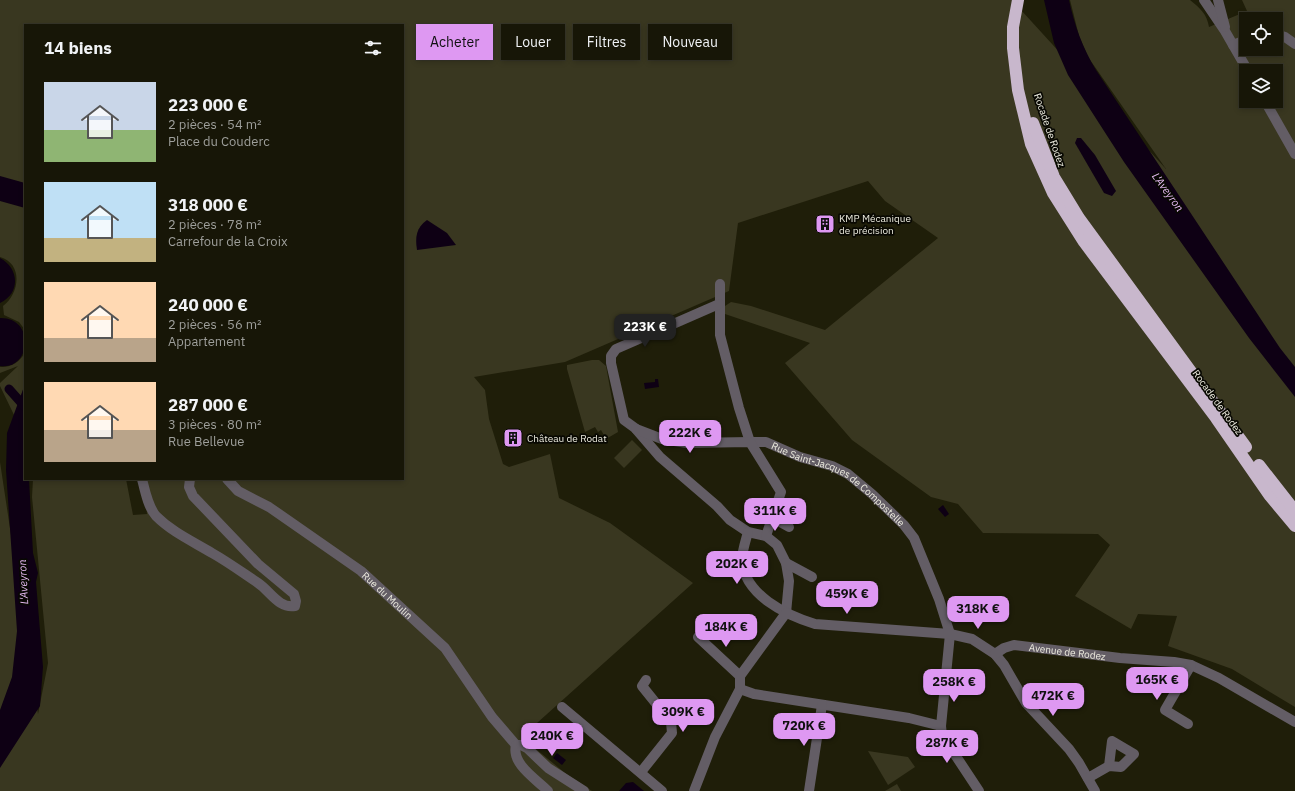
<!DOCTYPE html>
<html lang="fr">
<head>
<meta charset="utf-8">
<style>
  body { margin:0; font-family:"IBM Plex Sans",sans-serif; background:#201f11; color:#f1f3f6; height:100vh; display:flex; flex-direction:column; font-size:15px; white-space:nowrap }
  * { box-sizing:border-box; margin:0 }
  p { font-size:13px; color:#9e9f9b }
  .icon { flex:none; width:22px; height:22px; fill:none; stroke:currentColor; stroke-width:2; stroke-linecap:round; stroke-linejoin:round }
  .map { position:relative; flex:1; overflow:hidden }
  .drawer { position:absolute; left:24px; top:24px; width:380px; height:456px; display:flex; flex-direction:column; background:#171607; border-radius:0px; box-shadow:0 2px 6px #0003,0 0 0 1px #363528 }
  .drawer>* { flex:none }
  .top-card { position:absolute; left:416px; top:24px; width:380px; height:36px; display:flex; gap:8px }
  .fabs { position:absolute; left:1239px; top:12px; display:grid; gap:8px }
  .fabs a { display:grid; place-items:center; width:44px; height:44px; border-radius:0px; background:#171607; box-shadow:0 2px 6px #0003,0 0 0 1px #363528; font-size:20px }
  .price { position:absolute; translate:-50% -34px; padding:0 9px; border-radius:8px; background:#de98f2; color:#111; font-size:13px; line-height:26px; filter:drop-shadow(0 1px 2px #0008) }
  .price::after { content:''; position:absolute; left:50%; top:24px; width:12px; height:9px; margin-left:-6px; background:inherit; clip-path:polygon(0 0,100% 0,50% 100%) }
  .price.active { background:#222; color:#fff }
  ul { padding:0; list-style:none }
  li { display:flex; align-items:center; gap:12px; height:100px; padding:0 20px }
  li span { display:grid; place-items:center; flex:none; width:112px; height:80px; border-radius:0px; color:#555 }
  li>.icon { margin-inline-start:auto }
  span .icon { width:48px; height:48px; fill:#fffc; stroke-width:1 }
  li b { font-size:17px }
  h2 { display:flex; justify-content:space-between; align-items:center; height:48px; padding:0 20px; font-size:17px }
  .pill { padding:0 14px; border-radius:0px; background:#171607; box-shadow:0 2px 6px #0003,0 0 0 1px #363528; font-size:14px; line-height:36px }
  .pill.active { background:#de98f2; color:#111 }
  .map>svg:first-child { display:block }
</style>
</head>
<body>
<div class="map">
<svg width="1295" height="791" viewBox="0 0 1295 791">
  <rect width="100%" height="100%" fill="#1f1e09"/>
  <!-- green -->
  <g fill="#393720" fill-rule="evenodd">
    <path d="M0,0H1012L1166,169L1088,57L1079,36L1070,0H1190C1200,8 1207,14 1209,27L1247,11L1242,0H1295V707L1232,669L1168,646L1177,616L1138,614L1131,629L1075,596L1110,545L1098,534L983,533L958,504L931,497L852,440L785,363L810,343L725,314V306L731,302L751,306L825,330L938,238L885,201L868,181L738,223L729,291L565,362L474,377L485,390L489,419L503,464L509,467L550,454L559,498L610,523L693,583L527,732L531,745L565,773L592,791H0V462L38,714L48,663L32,497L33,479H126L133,515L147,514L143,479H403V25H25V330L19,322L4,315L3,306C19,294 24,264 0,257ZM1246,19H1276V49H1246ZM1246,71H1276V101H1246Z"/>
    <path d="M25,353V409L15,417L0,386V383L18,366L0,373V367C11,368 19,362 25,353Z"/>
    <polygon points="592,360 599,360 606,366 618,432 606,439 601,430 598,432 595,427 585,432 567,369 567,365"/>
    <polygon points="632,440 642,450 624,468 614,458"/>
    <polygon points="868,751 908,757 915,767 888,785"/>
    <polygon points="897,784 901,791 885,791"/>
  </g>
  <!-- water -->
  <g fill="#0e0014">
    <path d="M1044,0H1069C1074,24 1083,49 1096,70L1280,348L1295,367V397L1249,338L1124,162L1068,75L1054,43Z"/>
    <polygon points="1077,138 1081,138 1095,155 1116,191 1112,196 1104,193 1075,143"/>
    <polygon points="0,176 25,183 25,208 0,201"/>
    <path d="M427,220L447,233L456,245L417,250C415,237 416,228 427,220Z"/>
    <path d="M0,258C19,268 21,293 0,303Z"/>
    <path d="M0,318C35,317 32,370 0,366Z"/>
    <polygon points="655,379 658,379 659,387 645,389 644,383 655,382"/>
    <polygon points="25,384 25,479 29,479 33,553 38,573 36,582 43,667 40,706 0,768 0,710 12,677 17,631 6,470 7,433"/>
    <polygon points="943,505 949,514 945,517 938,509"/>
    <polygon points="557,753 566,760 562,765 553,758"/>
    <polygon points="633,782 644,791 619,791 626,783"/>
  </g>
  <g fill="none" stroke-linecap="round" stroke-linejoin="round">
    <!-- canal -->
    <polyline stroke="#0e0014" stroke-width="9" points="9,389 25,407"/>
    <!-- minor -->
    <g stroke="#635d65" stroke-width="10">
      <polyline points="1204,0 1225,31 1248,71"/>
      <polyline points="1218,0 1225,27"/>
      <polyline points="1276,34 1285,37 1295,44"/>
      <polyline points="1233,45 1246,40"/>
      <polyline points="1265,101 1295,154"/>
      <path id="s1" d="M720,284V335L739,408L750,442H766L800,457L832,466L848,474L872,494L904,525L914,538L939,599L950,634L941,726L942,735L979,791"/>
      <polyline points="719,304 616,349 611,356 611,363 624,420 635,428 660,457 717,506 730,520 748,532 766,536 777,545 786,563 789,581 786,613"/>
      <polyline points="636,429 662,439 687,443 750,442 781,492 766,536"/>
      <path d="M142,479C145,491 148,507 156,516C172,532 192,541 212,553C228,562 243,573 258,583C270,591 279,609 295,606L296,601L294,594L258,564L193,496L189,487L190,479"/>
      <path id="s2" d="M227,479L238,491L269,507L361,571L445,648L492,717L516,745"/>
      <polyline points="771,517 789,527"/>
      <path d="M748,532C746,540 742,551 742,560C744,595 786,615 815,624L950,634L972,639L995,654L1004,665L1026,703L1069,749L1079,763L1095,791"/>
      <polyline points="786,563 812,577"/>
      <polyline points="698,637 740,676"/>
      <path id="s3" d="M995,654L1004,648L1014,645L1120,658L1174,662L1191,665L1219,678L1295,722"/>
      <polyline points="740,689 754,694 909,718 941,726"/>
      <polyline points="562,707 662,791"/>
      <polyline points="1188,724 1165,710 1191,665"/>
      <polyline points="516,745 521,745 527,748 548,768 584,791"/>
      <path d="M516,745C511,764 536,779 548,791"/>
      <polyline points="641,772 672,733 671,722 642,686 646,680"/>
      <polyline points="1088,778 1109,766 1112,741 1134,754 1121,767 1109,766"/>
      <polyline points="694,791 715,737 740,689 740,676 786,613"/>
      <polyline points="809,791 822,705"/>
    </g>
    <!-- highway -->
    <g stroke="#c8b7cc" stroke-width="12">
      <polyline points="1018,0 1013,27 1013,48 1018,90 1031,144 1053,193 1084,242 1216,418 1270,496 1295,526"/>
      <polyline points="1033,123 1054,177 1079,218 1246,447"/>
      <polyline points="1259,465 1295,511"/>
    </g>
  </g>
  <!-- icons -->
  <defs>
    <g id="building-square" transform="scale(1)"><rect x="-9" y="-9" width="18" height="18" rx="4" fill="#de98f2" stroke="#080802"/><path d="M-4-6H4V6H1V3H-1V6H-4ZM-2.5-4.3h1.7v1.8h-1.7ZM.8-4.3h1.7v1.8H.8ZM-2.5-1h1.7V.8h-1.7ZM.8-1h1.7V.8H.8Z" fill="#111"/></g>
  </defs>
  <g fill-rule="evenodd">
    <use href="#building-square" x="825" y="224"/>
    <use href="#building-square" x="513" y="438"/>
  </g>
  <g text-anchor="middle" stroke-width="3.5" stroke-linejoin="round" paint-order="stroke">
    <!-- street labels -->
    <g font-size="10" fill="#edecdf" stroke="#080802">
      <text transform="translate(1050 130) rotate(71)" y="4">Rocade de Rodez</text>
      <text transform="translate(1218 402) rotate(54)" y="4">Rocade de Rodez</text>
      <text dy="4" stroke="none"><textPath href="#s1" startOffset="263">Rue Saint-Jacques de Compostelle</textPath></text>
      <text dy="4" stroke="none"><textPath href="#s2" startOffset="199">Rue du Moulin</textPath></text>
      <text dy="4" stroke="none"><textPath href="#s3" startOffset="75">Avenue de Rodez</textPath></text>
    </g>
    <!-- poi labels -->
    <g font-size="10" fill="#edecdf" stroke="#080802" text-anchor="start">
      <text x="839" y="222">KMP Mécanique<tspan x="839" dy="12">de précision</tspan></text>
      <text x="527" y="442">Château de Rodat</text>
    </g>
    <!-- water labels -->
    <g font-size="11" font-style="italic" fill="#e6bbf3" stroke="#080802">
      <text transform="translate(1168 192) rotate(54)" y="4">L'Aveyron</text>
      <text transform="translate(23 582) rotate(-93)" y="4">L'Aveyron</text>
    </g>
  </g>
</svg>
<div class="fabs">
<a><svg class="icon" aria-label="locate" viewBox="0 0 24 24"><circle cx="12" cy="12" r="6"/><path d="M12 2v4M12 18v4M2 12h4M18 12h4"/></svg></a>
<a><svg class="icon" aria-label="layers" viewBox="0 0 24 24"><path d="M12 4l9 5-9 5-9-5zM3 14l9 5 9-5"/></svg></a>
</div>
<b class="price active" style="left:645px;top:348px">223K €</b>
<b class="price" style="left:690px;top:454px">222K €</b>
<b class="price" style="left:775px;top:532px">311K €</b>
<b class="price" style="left:737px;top:585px">202K €</b>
<b class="price" style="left:847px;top:615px">459K €</b>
<b class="price" style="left:978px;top:630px">318K €</b>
<b class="price" style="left:726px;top:648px">184K €</b>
<b class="price" style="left:1157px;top:701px">165K €</b>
<b class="price" style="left:954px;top:703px">258K €</b>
<b class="price" style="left:1053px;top:717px">472K €</b>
<b class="price" style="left:683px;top:733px">309K €</b>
<b class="price" style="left:804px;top:747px">720K €</b>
<b class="price" style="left:552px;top:757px">240K €</b>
<b class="price" style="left:947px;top:764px">287K €</b>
<div class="top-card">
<a class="pill active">Acheter</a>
<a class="pill">Louer</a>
<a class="pill">Filtres</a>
<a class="pill">Nouveau</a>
</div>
<section class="drawer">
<h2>14 biens<svg class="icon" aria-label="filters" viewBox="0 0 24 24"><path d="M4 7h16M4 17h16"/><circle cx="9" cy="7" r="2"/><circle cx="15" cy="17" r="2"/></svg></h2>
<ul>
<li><span style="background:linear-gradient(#c9d6e8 60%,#8fb573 0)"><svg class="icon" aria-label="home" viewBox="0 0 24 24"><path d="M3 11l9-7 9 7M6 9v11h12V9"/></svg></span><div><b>223 000 €</b><p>2 pièces · 54 m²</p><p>Place du Couderc</p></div></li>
<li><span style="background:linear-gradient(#bfe0f5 70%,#c2b280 0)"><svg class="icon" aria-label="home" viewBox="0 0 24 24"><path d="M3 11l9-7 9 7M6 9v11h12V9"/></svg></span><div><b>318 000 €</b><p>2 pièces · 78 m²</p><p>Carrefour de la Croix</p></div></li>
<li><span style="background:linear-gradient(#ffd9b3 70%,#b9a48a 0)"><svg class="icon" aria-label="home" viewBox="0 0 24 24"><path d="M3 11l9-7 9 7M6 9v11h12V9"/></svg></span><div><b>240 000 €</b><p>2 pièces · 56 m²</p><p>Appartement</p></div></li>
<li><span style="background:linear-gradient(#ffd9b3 60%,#b9a48a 0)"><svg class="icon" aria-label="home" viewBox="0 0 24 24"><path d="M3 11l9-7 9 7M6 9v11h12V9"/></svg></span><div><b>287 000 €</b><p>3 pièces · 80 m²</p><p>Rue Bellevue</p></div></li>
</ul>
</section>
</div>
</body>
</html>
